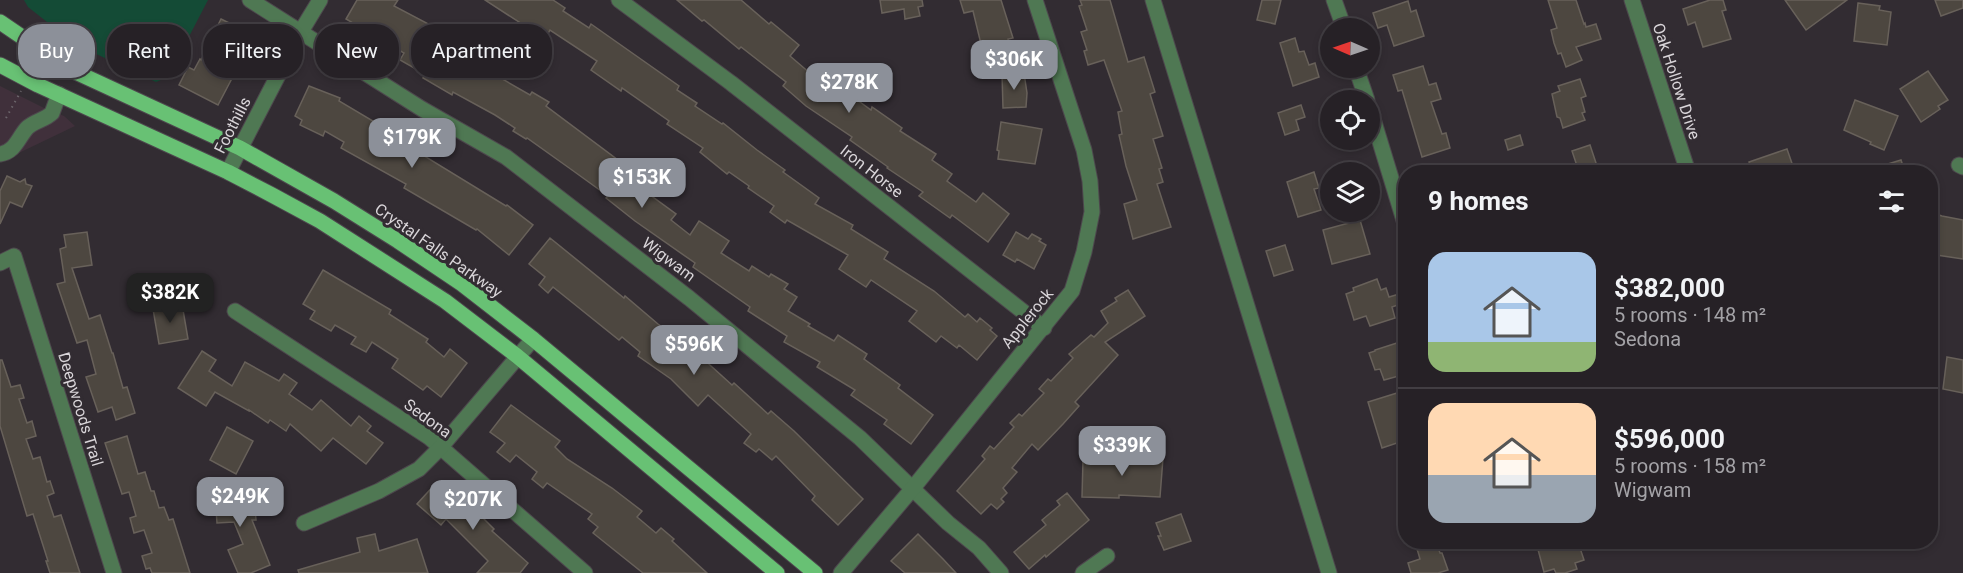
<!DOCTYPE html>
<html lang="en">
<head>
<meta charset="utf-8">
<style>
  body { margin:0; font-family:Roboto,sans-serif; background:#322e32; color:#f1f3f6; height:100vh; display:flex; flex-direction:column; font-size:22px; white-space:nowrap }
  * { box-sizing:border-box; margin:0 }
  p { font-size:20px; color:#a4a3a7 }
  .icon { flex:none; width:33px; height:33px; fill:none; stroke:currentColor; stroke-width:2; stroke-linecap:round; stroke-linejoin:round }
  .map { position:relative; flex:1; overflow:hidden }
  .drawer { position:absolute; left:1398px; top:165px; width:540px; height:384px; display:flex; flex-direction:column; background:#262126; border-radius:24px; box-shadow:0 3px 9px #0003,0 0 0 2px #423e43 }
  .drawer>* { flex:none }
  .guide { position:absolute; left:18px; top:24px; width:570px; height:54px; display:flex; gap:12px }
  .needle { width:39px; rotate:272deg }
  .buttons { position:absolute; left:1320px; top:18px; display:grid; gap:12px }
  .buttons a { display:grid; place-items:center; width:60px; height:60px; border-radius:50%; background:#262126; box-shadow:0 3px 9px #0003,0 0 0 2px #423e43; font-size:30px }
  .price { position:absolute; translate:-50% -51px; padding:0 14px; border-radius:12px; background:#8c9099; color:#fff; font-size:20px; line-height:39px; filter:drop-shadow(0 2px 3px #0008) }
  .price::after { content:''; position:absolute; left:50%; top:36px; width:18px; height:14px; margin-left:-9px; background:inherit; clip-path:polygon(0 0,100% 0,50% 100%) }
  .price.on { background:#222; color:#fff }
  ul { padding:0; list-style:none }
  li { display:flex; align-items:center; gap:18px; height:150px; padding:0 30px }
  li+li { border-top:2px solid #423e43 }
  li span { display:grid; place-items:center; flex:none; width:168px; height:120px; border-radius:18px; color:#555 }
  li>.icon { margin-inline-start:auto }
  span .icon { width:72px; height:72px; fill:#fffc; stroke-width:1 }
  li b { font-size:26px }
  h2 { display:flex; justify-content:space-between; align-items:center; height:72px; padding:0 30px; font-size:26px }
  .pill { padding:0 21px; border-radius:24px; background:#262126; box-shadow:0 3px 9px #0003,0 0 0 2px #423e43; font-size:21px; line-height:54px }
  .pill.on { background:#8c9099; color:#fff }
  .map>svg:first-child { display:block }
</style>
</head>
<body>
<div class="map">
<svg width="1963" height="573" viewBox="0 0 1963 573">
  <rect width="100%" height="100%" fill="#322c32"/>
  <!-- commercial -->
  <polygon fill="#40303b" points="0,86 44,108 64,116 75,126 0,162"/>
  <!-- green -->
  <polygon fill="#144b36" points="24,0 208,0 168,77 156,82 75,44 28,7"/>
  <!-- building -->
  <g fill="#4d4740" stroke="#68615a" stroke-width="1.5">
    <polygon points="357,0 398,0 394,6 436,28 427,45 474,73 478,65 530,95 532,92 549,102 546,106 658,190 653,197 676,214 671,220 690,235 699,221 729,241 721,253 749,271 752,266 769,277 771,274 788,284 784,289 797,297 788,311 810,324 808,326 834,341 838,335 867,354 864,359 900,385 898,388 933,415 911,444 884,424 887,420 851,395 855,390 817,367 820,362 784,342 787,336 748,311 750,307 693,267 695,263 635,221 606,198 608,196 572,170 527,138 526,139 513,131 515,128 495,115 453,92 452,95 423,78 425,74 400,60 404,53 346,19"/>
    <polygon points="485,0 553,0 565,8 563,11 589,28 591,24 679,86 677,90 697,103 695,106 722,124 723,123 757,150 785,170 783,172 819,198 815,204 853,225 851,229 888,252 884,259 934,291 965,317 968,314 977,322 980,318 992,328 990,330 997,336 977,360 959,345 957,348 941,336 936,342 909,321 917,311 871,280 866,287 839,269 848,255 787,220 785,223 770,212 774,206 748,188 749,186 729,172 727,174 700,152 703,148 667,124 669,121 622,88 621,91 591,70 597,61 550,30 545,39"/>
    <polygon points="677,0 741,0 769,24 771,22 799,45 790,56 832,92 837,85 871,110 872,107 902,128 900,131 936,154 932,160 952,174 947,181 976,202 983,193 1009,214 988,242 952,215 950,218 919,196 923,192 887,168 888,167 850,140 852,137 806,106 783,86 786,82 741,47 739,49 704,20 702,21"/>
    <polygon points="880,0 922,0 923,6 918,7 920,16 905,19 904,9 882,13"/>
    <polygon points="960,0 1001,0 1013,38 1008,39 1011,51 981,58 978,45 981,44 973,11 964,13"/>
    <polygon points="1080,0 1110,0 1128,62 1144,57 1155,92 1150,94 1163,136 1153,139 1162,168 1159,169 1163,182 1157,184 1171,227 1133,239 1124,204 1137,200 1126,166 1119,135 1122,134 1118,112 1122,111 1104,60 1088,65 1084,51 1087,50 1081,32 1087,30 1079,6 1082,5"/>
    <polygon points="1262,0 1281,0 1275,24 1257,20"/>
    <polygon points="1548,0 1576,0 1584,24 1585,23 1586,27 1596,24 1601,39 1576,47 1582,60 1566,67 1561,53 1558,54 1554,43 1551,30 1557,28"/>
    <polygon points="1710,0 1723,0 1726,10 1722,11 1731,39 1703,47 1695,22 1688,25 1683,9"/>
    <polygon points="1785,0 1847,0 1806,30"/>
    <polygon points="1935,0 1963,0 1963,8 1941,16"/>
    <polygon points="1408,1 1411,12 1416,10 1424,36 1394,46 1387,25 1378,28 1373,13"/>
    <polygon points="1858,3 1880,6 1879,10 1891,12 1887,45 1854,41"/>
    <polygon points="221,19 258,37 251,53 248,51 240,68 238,67 218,105 179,85 188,67 194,70 200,59 201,60"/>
    <polygon points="1295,38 1299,52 1304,51 1309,65 1315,63 1319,77 1293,86 1280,43"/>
    <polygon points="1423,66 1429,85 1436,83 1441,99 1431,102 1442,134 1446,133 1450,148 1422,157 1402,90 1398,91 1393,75"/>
    <polygon points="1928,71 1948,100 1938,106 1940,109 1921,122 1900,89"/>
    <polygon points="1024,73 1027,93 1026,107 1003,108 1002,74"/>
    <polygon points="1580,79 1586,96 1581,98 1585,112 1582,113 1585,120 1563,128 1560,118 1557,117 1552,94 1560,91 1558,86"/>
    <polygon points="309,86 340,98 339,101 378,124 377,126 417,148 416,151 506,206 507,205 533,225 509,255 477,229 476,230 404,188 406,184 341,148 344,142 325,131 323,136 300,125 302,120 295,116"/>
    <polygon points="1855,100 1898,116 1884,150 1870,144 1871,142 1844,130"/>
    <polygon points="1301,105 1305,117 1296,120 1299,130 1285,135 1278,113"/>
    <polygon points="1001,122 1042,129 1035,164 998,159 999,151 997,150"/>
    <polygon points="1520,135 1523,145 1508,150 1505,140"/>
    <polygon points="1590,145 1599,172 1579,172 1572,151"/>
    <polygon points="1787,149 1795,172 1752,172 1749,162"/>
    <polygon points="1901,160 1905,172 1868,172 1868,170"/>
    <polygon points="1314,172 1319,188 1314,189 1321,210 1298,217 1287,182"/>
    <polygon points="7,176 20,182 25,179 26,184 32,186 22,207 10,202 0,224 0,191"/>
    <polygon points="1930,212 1942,216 1963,220 1963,259 1930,254"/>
    <polygon points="1360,220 1370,254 1332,264 1323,230"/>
    <polygon points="87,232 92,265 72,268 89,319 100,315 112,353 113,353 123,388 127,387 135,413 116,420 112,407 98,412 86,377 96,374 87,340 77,343 57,284 65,282 60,249 66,247 64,235"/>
    <polygon points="1016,232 1028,239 1032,234 1041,239 1039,241 1046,245 1034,269 1017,259 1015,262 1003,255"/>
    <polygon points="550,238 624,298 625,296 658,324 689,346 732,385 734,383 768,414 771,411 794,431 863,499 838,525 812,500 815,496 776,456 772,460 759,449 756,452 744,443 751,434 708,395 698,406 671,379 638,356 640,352 622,337 619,340 553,287 548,293 539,285 545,277 529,264"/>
    <polygon points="1285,245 1293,270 1274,276 1266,251"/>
    <polygon points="323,270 391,310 389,314 428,339 426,342 444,357 450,349 467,363 441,397 427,386 423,390 392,368 398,359 372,342 366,352 351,344 356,337 335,325 331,331 310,319 315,311 303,304"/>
    <polygon points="1377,279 1381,290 1386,288 1389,297 1406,292 1406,302 1392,307 1395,318 1370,326 1366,316 1354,320 1346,294 1354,291 1353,288"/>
    <polygon points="1128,290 1145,316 1105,342 1118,355 1075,402 1079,406 1063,424 1038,450 1032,444 1012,468 1017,472 1003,488 1007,493 1001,499 1004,502 997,509 991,504 981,514 957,491 985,459 982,456 990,446 994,449 1014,427 1010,423 1019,414 1022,416 1044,393 1039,389 1048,379 1051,381 1073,358 1069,354 1091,335 1094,337 1108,323 1101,311 1117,301 1115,298"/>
    <polygon points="182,304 188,339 159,344 153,309"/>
    <polygon points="1400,342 1406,360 1406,374 1384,380 1380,369 1375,370 1369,353 1375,351 1375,350"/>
    <polygon points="202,351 216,360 209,371 232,386 245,362 279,381 284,374 297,383 289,394 312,410 321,400 351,426 359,416 371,426 367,431 383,443 366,464 333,438 321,451 290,424 286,431 270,420 268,423 249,410 249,411 215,392 206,406 178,388"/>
    <polygon points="1947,357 1963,360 1963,393 1943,389"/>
    <polygon points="0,360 2,360 11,387 20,385 24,398 19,399 27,423 32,421 36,436 26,439 33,459 40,457 47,482 50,481 54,493 47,496 54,517 61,515 80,573 50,573 46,561 48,561 33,514 27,516 0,426"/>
    <polygon points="1397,393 1406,424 1406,440 1382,448 1368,402"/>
    <polygon points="511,405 560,441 555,447 567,459 612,488 642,511 637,517 656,533 661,528 674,539 672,541 707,573 643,573 593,533 598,527 588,519 592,514 547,483 543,488 532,479 537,472 516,455 510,462 497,452 505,443 490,432"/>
    <polygon points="227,427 253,441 236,474 210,460"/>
    <polygon points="127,436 138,474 145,472 151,491 154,491 159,508 164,507 169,520 173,519 190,573 152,573 150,568 146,569 142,556 152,553 144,530 134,533 130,518 136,516 129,492 122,494 105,443"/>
    <polygon points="1133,453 1145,454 1146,457 1163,458 1160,497 1119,495 1119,498 1082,497 1083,459 1091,459 1091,457 1130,457 1133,456"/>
    <polygon points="437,482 469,510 472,507 494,529 492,531 528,563 520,573 477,573 488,561 446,519 441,525 417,504"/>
    <polygon points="249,489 250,508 255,507 256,520 252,520 270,565 251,573 238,573 228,550 243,544 234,522 217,523 216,509 209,510 208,492"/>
    <polygon points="1067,493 1089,520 1046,557 1045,555 1029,569 1014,552 1046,525 1042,520 1060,505 1057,501"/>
    <polygon points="1181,514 1191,541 1164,550 1158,536 1161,536 1156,523"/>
    <polygon points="375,534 379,551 417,539 428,573 299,573 298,570 360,552 357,538"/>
    <polygon points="918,534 943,559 956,573 905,573 891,561"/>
    <polygon points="1415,542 1436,542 1440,553 1442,553 1448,570 1438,573 1411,573 1408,563 1420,559"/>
    <polygon points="1536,542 1578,542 1584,560 1575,563 1577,569 1565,573 1556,573 1554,569 1544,572"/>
  </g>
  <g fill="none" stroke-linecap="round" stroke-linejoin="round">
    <!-- minor casing -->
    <g stroke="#4d474d" stroke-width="17">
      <g id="minor">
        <polyline points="250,0 422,109 506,157 689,298 860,438 948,523 979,548 1001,573"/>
        <polyline points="619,0 731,83 1044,328"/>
        <polyline points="1153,0 1329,573"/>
        <polyline points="1334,0 1344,28"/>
        <polyline points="1632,0 1688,172"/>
        <polyline points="1356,68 1367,100"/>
        <polyline points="1370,109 1406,227"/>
        <path d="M0,154C15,152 18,138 27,128C34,121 45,120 52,113L59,94"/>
        <polyline points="1959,165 1963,167"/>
        <polyline points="228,172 300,33 320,0"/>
        <polyline points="0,263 14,256 114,573"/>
        <polyline points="235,311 430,438 585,573"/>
        <polyline points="304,523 379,491 419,469 440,448 533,339"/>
        <polyline points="841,573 913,488 1072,291 1084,252 1092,212 1090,181 1084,150 1035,0"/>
        <polyline points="1083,573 1107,556"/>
      </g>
    </g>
    <!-- major casing -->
    <g stroke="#4d474d" stroke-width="17">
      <g id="major">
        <polyline points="0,22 69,69 240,148 334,201 398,241 462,284 533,339 815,573"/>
        <polyline points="0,65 38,85 228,172 272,195 320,221 445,301 517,356 777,573"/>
      </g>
    </g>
    <!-- path -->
    <polyline stroke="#6c666c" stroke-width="2" stroke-dasharray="1.5 4.5" stroke-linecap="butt" points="6,118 21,91"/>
    <!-- minor -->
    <use href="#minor" stroke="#4f7853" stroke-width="15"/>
    <!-- major -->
    <use href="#major" stroke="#68c174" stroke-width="15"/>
  </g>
  <g text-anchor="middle" stroke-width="6" stroke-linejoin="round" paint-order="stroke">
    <!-- street labels -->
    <g font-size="16" fill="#d9d5d9" stroke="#322c32">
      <text transform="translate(1677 81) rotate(72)" y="6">Oak Hollow Drive</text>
      <text transform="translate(232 125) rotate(-63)" y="6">Foothills</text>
      <text transform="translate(872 171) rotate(38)" y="6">Iron Horse</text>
      <text transform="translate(439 250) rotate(35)" y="6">Crystal Falls Parkway</text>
      <text transform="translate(669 259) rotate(37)" y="6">Wigwam</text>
      <text transform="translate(1027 318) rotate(-51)" y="6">Applerock</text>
      <text transform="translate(81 409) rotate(73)" y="6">Deepwoods Trail</text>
      <text transform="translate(428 418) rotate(36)" y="6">Sedona</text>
    </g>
  </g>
</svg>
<div class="buttons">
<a><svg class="needle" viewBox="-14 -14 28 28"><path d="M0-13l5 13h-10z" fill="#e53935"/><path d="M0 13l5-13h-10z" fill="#a4a3a7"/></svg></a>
<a><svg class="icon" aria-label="locate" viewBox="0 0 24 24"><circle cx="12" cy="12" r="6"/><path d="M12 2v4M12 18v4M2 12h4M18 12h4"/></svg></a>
<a><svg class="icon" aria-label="layers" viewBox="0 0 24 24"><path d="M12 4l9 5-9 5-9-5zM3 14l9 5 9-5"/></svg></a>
</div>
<b class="price" style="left:1014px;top:91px">$306K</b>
<b class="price" style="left:849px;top:114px">$278K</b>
<b class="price" style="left:412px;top:169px">$179K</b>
<b class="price" style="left:642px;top:209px">$153K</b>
<b class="price on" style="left:170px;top:324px">$382K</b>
<b class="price" style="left:694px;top:376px">$596K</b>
<b class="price" style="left:1122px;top:477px">$339K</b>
<b class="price" style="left:240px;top:528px">$249K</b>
<b class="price" style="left:473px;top:531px">$207K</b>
<div class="guide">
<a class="pill on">Buy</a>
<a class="pill">Rent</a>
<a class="pill">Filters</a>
<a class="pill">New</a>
<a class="pill">Apartment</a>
</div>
<section class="drawer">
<h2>9 homes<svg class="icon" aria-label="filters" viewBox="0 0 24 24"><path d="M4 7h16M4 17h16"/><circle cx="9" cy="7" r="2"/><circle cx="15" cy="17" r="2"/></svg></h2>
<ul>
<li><span style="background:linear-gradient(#a9c7e8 75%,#8fb573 0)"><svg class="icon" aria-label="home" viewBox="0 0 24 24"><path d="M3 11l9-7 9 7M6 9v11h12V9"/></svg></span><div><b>$382,000</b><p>5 rooms · 148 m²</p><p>Sedona</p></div></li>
<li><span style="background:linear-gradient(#ffd9b3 60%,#9aa5b1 0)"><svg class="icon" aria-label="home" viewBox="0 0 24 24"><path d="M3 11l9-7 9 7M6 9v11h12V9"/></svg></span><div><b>$596,000</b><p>5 rooms · 158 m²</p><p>Wigwam</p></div></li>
</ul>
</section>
</div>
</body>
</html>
